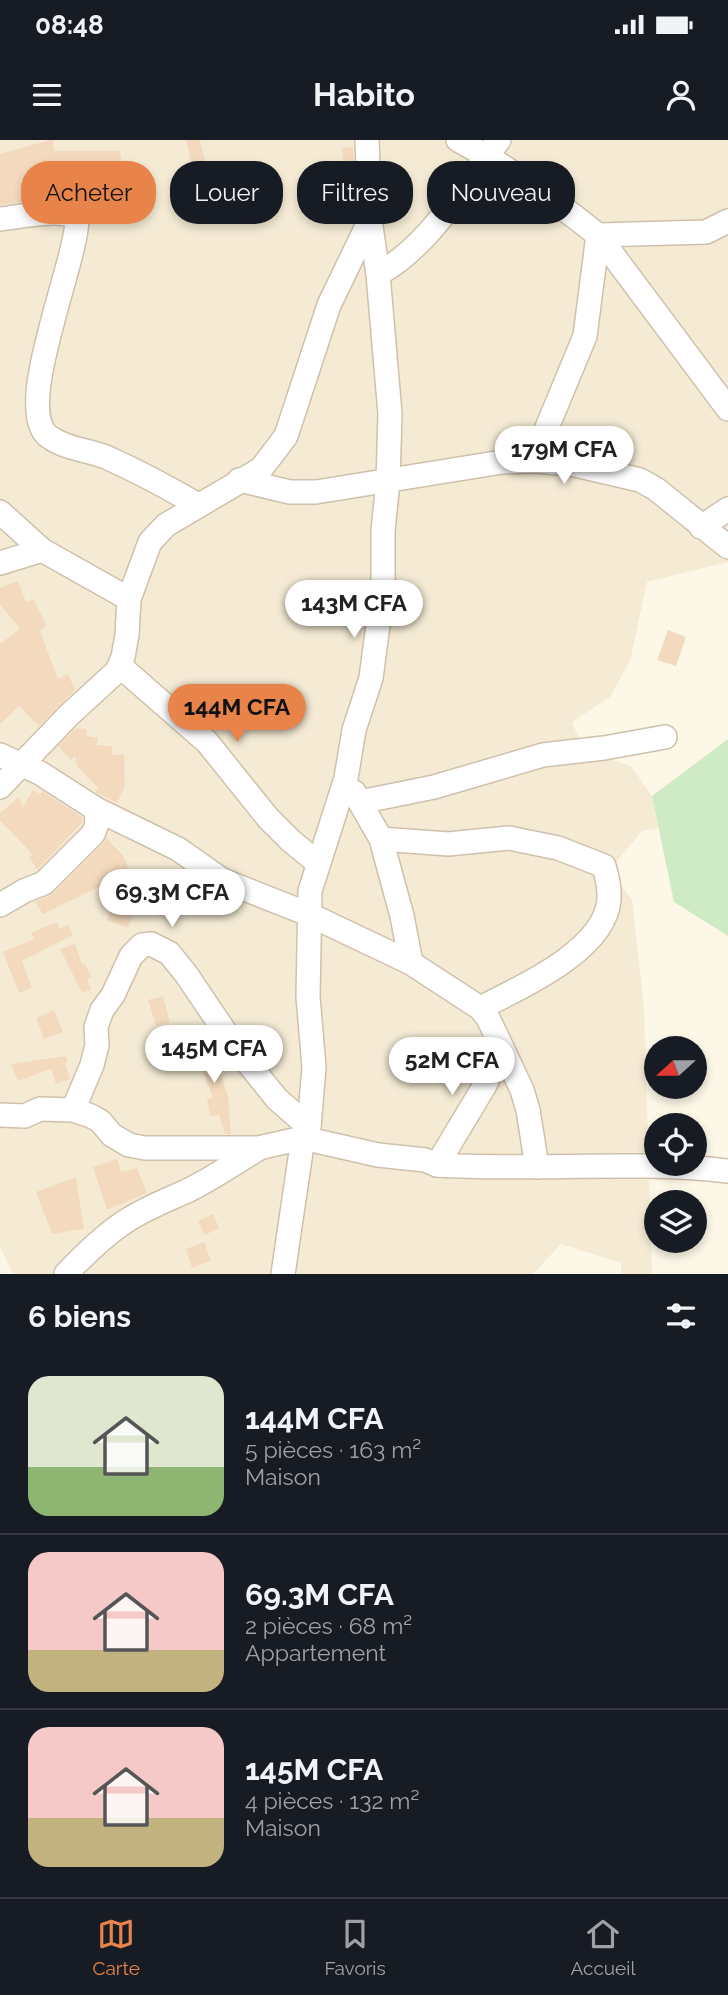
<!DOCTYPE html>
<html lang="fr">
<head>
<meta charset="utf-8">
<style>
  body { margin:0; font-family:Raleway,sans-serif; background:#242831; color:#f1f3f6; height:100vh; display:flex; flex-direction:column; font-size:26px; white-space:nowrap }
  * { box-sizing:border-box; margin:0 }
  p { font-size:23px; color:#9ea1a6 }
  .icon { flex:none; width:38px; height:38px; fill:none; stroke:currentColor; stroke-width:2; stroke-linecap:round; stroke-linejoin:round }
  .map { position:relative; height:1134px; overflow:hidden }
  .drawer { display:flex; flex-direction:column; background:#171b24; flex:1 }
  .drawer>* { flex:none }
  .guide { position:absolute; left:21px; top:21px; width:686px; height:63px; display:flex; gap:14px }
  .needle { width:46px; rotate:249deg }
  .fabs { position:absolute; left:644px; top:896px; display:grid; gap:14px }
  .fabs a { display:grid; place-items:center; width:63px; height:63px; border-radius:50%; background:#171b24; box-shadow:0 4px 10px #0003; font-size:35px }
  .price { position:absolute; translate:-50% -60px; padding:0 16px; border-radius:24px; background:#fff; color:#222; font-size:23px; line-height:46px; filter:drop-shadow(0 2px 4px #0008) }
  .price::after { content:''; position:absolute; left:50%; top:42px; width:21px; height:16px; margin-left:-10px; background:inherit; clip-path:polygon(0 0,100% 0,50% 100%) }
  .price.active { background:#e8844a; color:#111 }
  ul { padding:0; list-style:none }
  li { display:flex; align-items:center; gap:21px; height:175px; padding:0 28px }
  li+li { border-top:2px solid #363941 }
  li span { display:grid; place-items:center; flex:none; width:196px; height:140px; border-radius:21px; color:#555 }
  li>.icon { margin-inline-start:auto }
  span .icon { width:84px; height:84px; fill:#fffc; stroke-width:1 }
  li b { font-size:30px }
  h2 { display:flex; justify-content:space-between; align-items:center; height:84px; padding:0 28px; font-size:30px }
  .pill { padding:0 24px; border-radius:28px; background:#171b24; box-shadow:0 4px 10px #0003; font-size:24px; line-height:63px }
  .pill.active { background:#e8844a; color:#111 }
  .status { display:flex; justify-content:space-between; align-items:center; height:49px; padding:0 35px; background:#171b24; direction:ltr }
  .status svg { height:19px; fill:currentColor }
  header { display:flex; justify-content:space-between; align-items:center; height:91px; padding:0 28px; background:#171b24; font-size:32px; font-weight:700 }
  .menu { display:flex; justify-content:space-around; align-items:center; height:98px; border-top:2px solid #363941; background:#171b24; font-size:19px; color:#9ea1a6 }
  .menu a { display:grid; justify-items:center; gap:4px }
  .menu .active { color:#e8844a }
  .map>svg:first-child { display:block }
</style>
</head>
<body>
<div class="status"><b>08:48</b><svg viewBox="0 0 49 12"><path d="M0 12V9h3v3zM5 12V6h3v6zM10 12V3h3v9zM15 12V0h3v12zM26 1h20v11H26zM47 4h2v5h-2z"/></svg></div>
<header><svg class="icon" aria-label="menu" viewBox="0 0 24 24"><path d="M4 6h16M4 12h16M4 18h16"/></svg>Habito<svg class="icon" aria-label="person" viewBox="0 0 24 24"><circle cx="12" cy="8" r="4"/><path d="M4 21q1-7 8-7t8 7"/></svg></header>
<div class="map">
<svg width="728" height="1134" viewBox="0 0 728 1134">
  <rect width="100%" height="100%" fill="#fdf7e7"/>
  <!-- residential -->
  <polygon fill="#f5ebd5" points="0,0 728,0 728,422 647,442 630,521 610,557 572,582 584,611 631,626 652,656 659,688 642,691 613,726 622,747 632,759 644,867 652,1134 621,1134 621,1123 561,1104 533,1134 13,1134 0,1107"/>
  <!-- green -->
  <polygon fill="#cfebc5" points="728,599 728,796 674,762 652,656"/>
  <!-- building -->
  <g fill="#f3dabe">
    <polygon points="50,0 53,0 54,11 120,11 122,27 98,24 100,49 86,49 85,53 57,59 55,51 39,60 0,65 0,14"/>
    <polygon points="186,0 200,0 217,68 203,71"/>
    <polygon points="353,7 355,46 346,47 342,8"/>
    <polygon points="18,441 26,462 33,459 47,486 40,491 58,539 68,534 75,550 39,586 19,566 0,584 0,504 20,489 0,464 0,448"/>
    <polygon points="668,490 686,497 676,526 657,520"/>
    <polygon points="76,588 87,589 87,596 98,598 97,605 112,606 112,615 124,614 125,646 117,663 95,652 98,648 77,626 75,616 71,620 58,606"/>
    <polygon points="33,650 40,654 42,651 82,677 83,682 37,730 29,716 33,715 0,680 0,673 19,657 23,667"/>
    <polygon points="107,696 107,699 123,715 140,758 128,788 107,780 122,743 101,753 99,747 43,774 35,762 54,753 103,704"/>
    <polygon points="57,782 60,789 68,785 73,795 22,821 32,848 19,853 3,812 34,799 31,793"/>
    <polygon points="75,804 82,824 84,823 92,837 87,839 91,850 82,853 60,809"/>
    <polygon points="163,856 170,882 156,886 148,860"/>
    <polygon points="54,870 63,892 44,899 36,878"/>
    <polygon points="211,903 220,926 218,927 228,956 231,994 225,994 219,975 210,976 207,959 213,958 201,925 196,926 191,911"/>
    <polygon points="66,916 68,922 65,923 70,939 56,944 51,929 18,941 11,924"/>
    <polygon points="117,1019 121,1032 137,1028 147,1053 107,1070 93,1027"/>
    <polygon points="76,1037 84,1089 52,1094 36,1052"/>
    <polygon points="213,1074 219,1088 205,1095 198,1081"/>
    <polygon points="204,1102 211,1121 192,1128 186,1109"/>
  </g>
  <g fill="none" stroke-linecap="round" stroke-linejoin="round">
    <!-- minor casing -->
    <g stroke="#cfc0ac" stroke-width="26">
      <g id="minor">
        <path d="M458,0C508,27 554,60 598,95L728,269"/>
        <path d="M0,79C18,77 65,67 77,79C77,122 13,268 48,296C65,309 89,310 108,318C139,332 169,348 198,365"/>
        <path d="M378,134C429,107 464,45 499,0"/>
        <polyline points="536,321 541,302 585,196 598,95 706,92 728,81"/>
        <polyline points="239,340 290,352 316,352 502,322 536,321 571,324 640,340 656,349 728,407"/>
        <polyline points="0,372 42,410 129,459"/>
        <polyline points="701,387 728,369"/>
        <polyline points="0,423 42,410"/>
        <polyline points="120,526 207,602 268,678 291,701 318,723"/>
        <polyline points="0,615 40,633 96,669 178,709 222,740 308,774 411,823 480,868 488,878 522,950 528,970 537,1027"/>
        <polyline points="0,647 69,575 117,531 123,517 127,495 129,459 150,402 166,385 261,329 286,296 329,165 370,80"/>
        <polyline points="354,652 381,699 402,776 411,823"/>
        <polyline points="360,662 434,647 543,615 604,608 665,597"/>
        <path d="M381,699L448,704L509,698L558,708L604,726C607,737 610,748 609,759C606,810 520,848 480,868"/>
        <polyline points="0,765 24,751 44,743 93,694 97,684 96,669"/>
        <polyline points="73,970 92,925 97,905 96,887 102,870 113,855 131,816 142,805 151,804 169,813 186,834 236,908 277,959 309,987"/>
        <path d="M0,975L25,976L40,969L73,970L91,976L100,981L112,995L129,1005L145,1008H258L303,998L378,1015L425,1020L437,1025C534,1031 631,1020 728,1031"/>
        <polyline points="437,1025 485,945 502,908"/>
        <path d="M66,1134C84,1115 103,1096 126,1081C146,1068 167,1060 189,1050C213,1038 235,1023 258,1009"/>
        <polyline points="283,1134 303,998 309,987 314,927 308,857 310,751 346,638 354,590 371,538 383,447 383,391 388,341 390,274 378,134 370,80 367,0"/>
      </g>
    </g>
    <!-- minor -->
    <use href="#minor" stroke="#fff" stroke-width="23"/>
  </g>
</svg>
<div class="fabs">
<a><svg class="needle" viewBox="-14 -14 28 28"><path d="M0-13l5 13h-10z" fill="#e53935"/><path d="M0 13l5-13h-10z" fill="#9ea1a6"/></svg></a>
<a><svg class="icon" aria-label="locate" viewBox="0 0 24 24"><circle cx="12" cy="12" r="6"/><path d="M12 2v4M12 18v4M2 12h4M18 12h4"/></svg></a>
<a><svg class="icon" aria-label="layers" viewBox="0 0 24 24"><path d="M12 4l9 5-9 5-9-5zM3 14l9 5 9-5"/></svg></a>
</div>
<b class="price" style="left:564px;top:346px">179M CFA</b>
<b class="price" style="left:354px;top:500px">143M CFA</b>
<b class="price active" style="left:237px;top:604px">144M CFA</b>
<b class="price" style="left:172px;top:789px">69.3M CFA</b>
<b class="price" style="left:214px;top:945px">145M CFA</b>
<b class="price" style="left:452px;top:957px">52M CFA</b>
<div class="guide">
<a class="pill active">Acheter</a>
<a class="pill">Louer</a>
<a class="pill">Filtres</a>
<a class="pill">Nouveau</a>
</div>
</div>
<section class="drawer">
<h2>6 biens<svg class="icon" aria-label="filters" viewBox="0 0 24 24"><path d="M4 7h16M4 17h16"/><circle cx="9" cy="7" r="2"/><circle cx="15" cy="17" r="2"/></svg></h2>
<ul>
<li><span style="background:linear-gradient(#dfe7d0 65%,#8fb573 0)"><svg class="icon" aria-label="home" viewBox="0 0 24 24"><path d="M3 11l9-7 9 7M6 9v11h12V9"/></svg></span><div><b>144M CFA</b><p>5 pièces · 163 m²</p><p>Maison</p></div></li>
<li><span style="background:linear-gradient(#f6c9c9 70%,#c2b280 0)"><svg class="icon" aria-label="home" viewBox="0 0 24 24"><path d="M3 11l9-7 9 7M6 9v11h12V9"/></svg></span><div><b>69.3M CFA</b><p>2 pièces · 68 m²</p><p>Appartement</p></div></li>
<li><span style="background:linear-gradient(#f6c9c9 65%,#c2b280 0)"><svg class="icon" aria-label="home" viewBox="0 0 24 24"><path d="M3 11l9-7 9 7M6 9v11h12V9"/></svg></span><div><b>145M CFA</b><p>4 pièces · 132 m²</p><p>Maison</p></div></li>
</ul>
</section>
<nav class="menu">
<a class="active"><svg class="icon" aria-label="map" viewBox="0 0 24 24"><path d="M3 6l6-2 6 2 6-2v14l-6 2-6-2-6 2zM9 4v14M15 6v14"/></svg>Carte</a>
<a><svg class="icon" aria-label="saved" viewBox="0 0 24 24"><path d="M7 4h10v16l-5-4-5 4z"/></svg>Favoris</a>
<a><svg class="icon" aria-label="home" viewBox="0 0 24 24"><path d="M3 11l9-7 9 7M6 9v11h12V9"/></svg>Accueil</a>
</nav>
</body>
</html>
